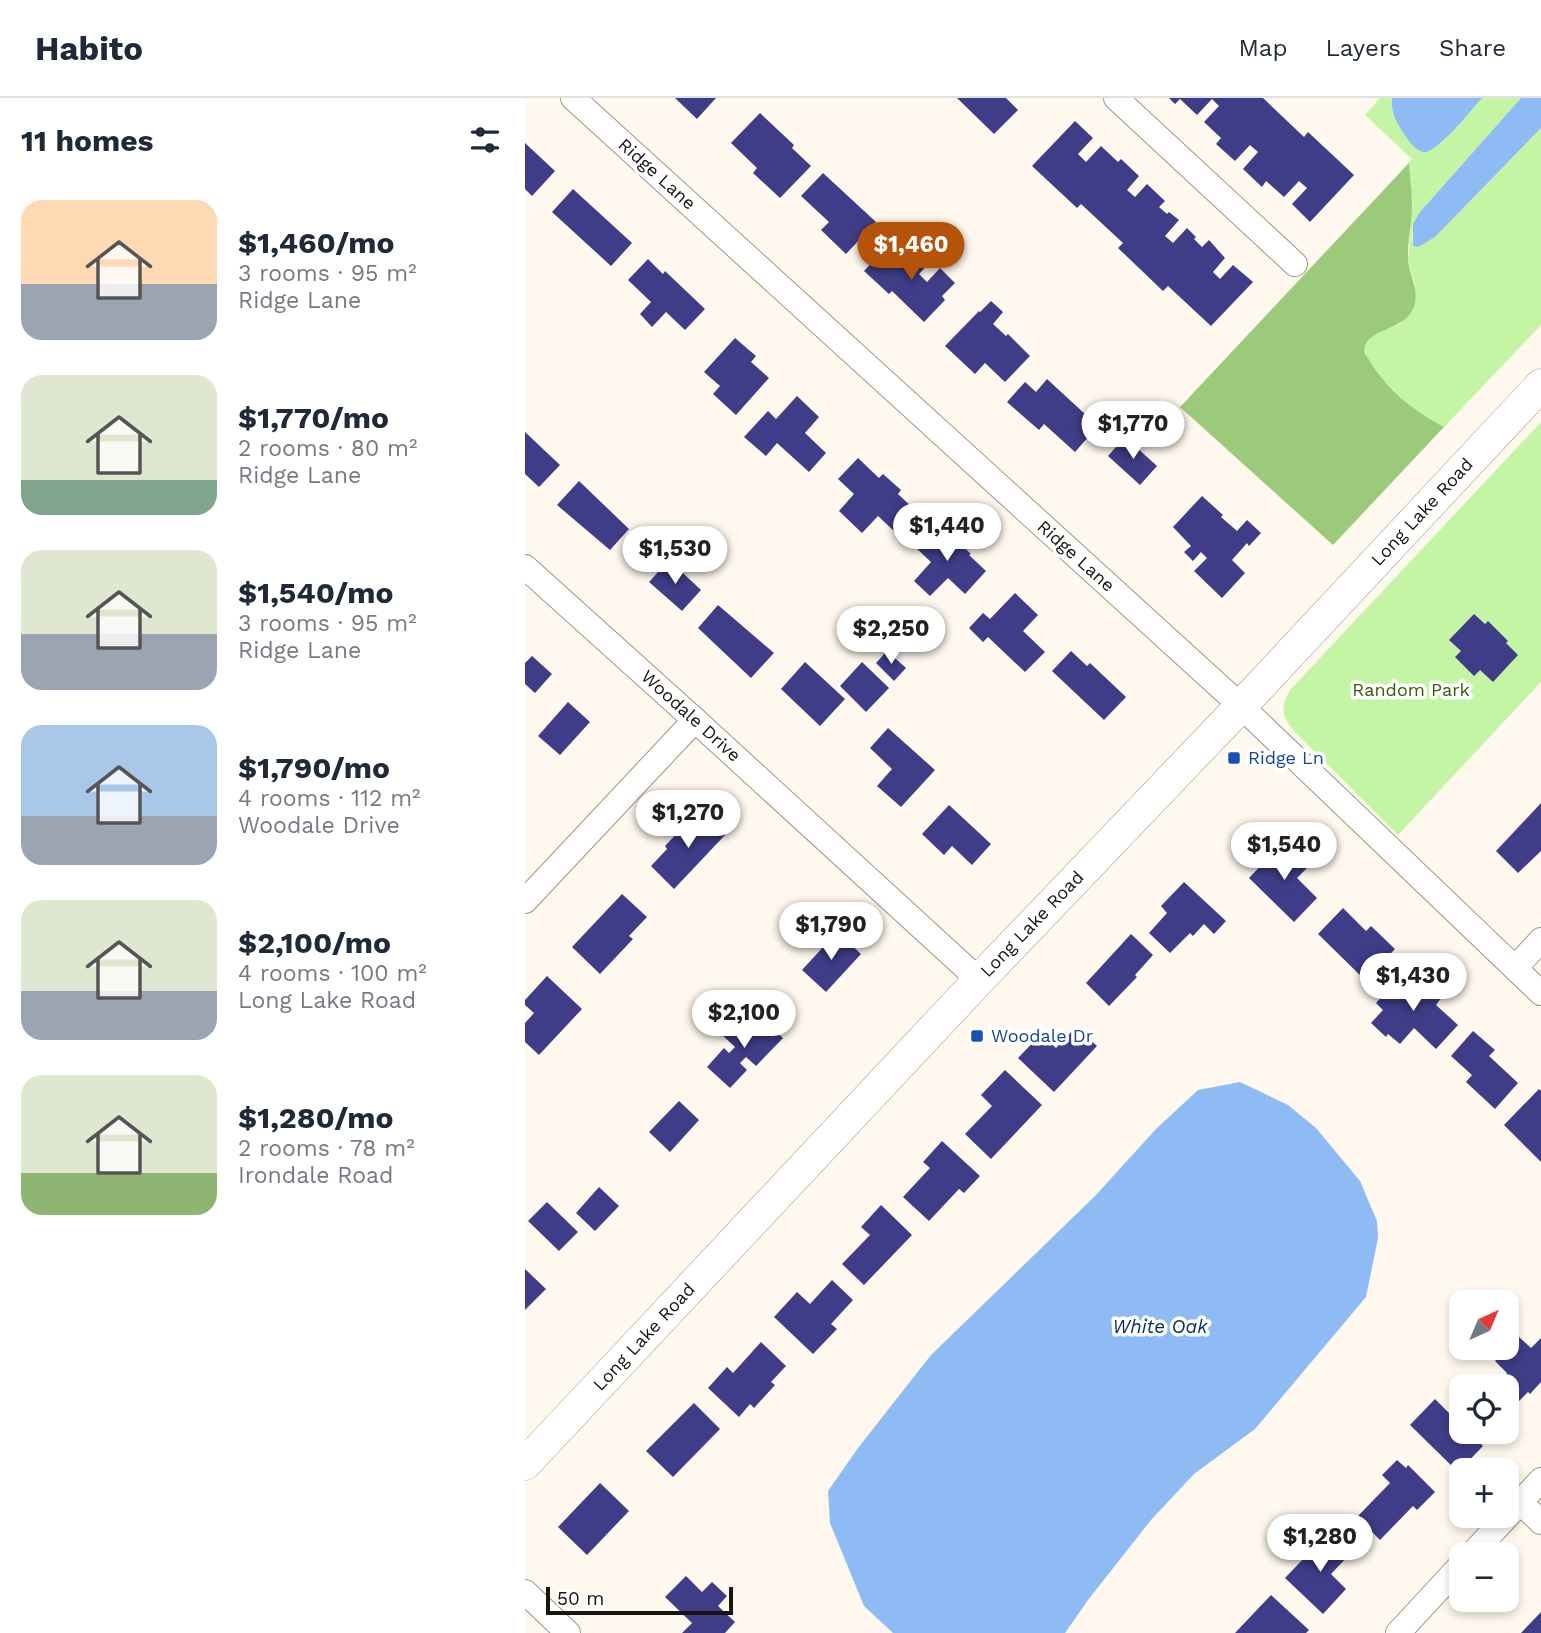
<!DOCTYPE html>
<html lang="en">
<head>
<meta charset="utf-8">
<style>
  body { margin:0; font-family:"Work Sans",sans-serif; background:#f6f6f7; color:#1f2937; height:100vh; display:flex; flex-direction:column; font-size:26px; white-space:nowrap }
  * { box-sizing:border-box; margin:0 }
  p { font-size:23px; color:#747a83 }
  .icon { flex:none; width:38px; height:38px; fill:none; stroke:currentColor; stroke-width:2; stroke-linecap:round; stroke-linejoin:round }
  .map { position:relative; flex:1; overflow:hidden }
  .panel { display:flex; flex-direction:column; background:#fff; width:525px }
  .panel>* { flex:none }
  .needle { width:46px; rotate:44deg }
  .buttons { position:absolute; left:924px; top:1192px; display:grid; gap:14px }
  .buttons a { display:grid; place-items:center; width:70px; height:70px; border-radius:14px; background:#fff; box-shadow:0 4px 10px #0003; font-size:35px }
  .scale { position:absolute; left:21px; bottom:18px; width:187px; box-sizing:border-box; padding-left:7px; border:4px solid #18140f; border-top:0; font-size:19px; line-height:24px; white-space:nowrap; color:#18140f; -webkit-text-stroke:5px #fff; paint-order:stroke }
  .price { position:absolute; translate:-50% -60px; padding:0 16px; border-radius:24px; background:#fff; color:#222; font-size:23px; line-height:46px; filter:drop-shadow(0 2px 4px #0008) }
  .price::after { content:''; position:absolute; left:50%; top:42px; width:21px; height:16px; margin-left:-10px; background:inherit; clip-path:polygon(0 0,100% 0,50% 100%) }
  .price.selected { background:#b45309; color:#fff }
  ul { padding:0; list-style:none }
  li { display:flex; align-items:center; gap:21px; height:175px; padding:0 21px }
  li span { display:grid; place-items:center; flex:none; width:196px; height:140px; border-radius:21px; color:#555 }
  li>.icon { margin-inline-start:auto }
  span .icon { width:84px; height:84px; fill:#fffc; stroke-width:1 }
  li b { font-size:30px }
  h2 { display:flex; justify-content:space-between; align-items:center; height:84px; padding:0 21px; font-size:30px }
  header { display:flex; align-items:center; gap:42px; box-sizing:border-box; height:98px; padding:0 35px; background:#fff; border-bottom:2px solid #e0e1e3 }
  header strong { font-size:33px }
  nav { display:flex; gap:38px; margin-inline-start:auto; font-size:24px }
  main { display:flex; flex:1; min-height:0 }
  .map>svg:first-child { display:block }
</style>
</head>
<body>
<header>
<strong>Habito</strong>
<nav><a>Map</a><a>Layers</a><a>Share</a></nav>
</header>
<main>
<section class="panel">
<h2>11 homes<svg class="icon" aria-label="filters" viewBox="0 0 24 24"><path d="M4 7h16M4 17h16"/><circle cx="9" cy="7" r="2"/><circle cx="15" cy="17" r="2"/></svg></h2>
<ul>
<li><span style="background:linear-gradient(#ffd9b3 60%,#9aa5b1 0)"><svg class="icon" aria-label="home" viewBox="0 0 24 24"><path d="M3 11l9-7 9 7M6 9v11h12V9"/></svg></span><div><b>$1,460/mo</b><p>3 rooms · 95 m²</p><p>Ridge Lane</p></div></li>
<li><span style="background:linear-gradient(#dfe7d0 75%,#7fa58c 0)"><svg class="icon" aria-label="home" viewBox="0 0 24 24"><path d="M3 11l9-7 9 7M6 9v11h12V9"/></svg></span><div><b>$1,770/mo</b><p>2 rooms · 80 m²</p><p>Ridge Lane</p></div></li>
<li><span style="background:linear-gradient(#dfe7d0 60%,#9aa5b1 0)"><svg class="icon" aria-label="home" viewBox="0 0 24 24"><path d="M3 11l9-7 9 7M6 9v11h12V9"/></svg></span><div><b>$1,540/mo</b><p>3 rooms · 95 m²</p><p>Ridge Lane</p></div></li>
<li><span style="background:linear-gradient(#a9c7e8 65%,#9aa5b1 0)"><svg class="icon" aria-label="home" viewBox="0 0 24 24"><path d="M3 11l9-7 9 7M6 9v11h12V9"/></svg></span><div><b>$1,790/mo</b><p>4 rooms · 112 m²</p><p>Woodale Drive</p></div></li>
<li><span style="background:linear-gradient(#dfe7d0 65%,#9aa5b1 0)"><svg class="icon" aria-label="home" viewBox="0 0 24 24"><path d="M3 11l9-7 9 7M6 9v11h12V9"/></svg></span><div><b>$2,100/mo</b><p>4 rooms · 100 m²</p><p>Long Lake Road</p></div></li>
<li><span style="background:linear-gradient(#dfe7d0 70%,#8fb573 0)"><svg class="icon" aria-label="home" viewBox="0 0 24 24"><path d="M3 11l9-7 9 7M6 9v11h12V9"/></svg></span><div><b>$1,280/mo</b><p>2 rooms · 78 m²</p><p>Irondale Road</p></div></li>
</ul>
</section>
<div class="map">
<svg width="1016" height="1535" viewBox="0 0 1016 1535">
  <rect width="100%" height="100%" fill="#fff8ee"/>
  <!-- green -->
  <g fill="#c4f5a4">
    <path d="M855,0H867C865,15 872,25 880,37L915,46L957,0H996L895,114L887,136L888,148L910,139L1016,30V227L919,329C913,326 906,323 900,319C884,309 830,263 842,244C848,234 866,230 876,226L890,186L883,163L887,108L884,65L887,61L840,17Z"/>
    <path d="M1016,324V584L873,737L767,631C756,615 756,609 765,592Z"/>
  </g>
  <!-- forest -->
  <path fill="#9bcb7a" d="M884,65C885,79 887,94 887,108C887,126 882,145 883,163C885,177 893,191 890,205C883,236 837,228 840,255C845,263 849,271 855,278C872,300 895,316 919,329L808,447L655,309Z"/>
  <!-- water -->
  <g fill="#8fbbf5">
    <path d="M867,0H957C948,10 911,57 898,54C891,52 885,45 882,40C873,28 865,15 867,0Z"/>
    <polygon points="996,0 1016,0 1016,30 910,139 893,149 888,148 888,126 895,114"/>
    <polygon points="715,984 763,1007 791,1030 835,1083 852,1123 853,1140 841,1199 730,1331 669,1376 626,1422 563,1502 540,1535 368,1535 339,1508 305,1425 303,1393 333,1350 406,1257 570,1098 631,1031 673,992"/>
  </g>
  <!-- building -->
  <g fill="#3f3d87">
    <polygon points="150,0 191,0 172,21"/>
    <polygon points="432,0 481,0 493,12 469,36"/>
    <polygon points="644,0 738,0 779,39 783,34 829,77 785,124 767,106 782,90 774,83 759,99 741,83 737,89 718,71 733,54 725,47 710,63 691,46 696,40 679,24 694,8 687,1 672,17 655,1 650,6"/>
    <polygon points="235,15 269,47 267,50 286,68 255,100 228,75 232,70 206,45"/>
    <polygon points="550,23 568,40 553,56 561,64 576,48 593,64 596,61 614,78 602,92 610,99 622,86 640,103 634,109 642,116 644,114 654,122 640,138 648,145 662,130 671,139 669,141 677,149 684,142 700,160 688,174 695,181 708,167 728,184 686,228 643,188 638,193 593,150 598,145 556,106 552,110 507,68"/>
    <polygon points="0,45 30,73 7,98 0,91"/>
    <polygon points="298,75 351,124 321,156 296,132 304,124 276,98"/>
    <polygon points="48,91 107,145 86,168 27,114"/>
    <polygon points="361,150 379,167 395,150 407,162 394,176 402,184 415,170 430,185 417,198 420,202 399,224 367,193 364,196 339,173"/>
    <polygon points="123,161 138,176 140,173 180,211 160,232 141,214 127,229 115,216 126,204 103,182"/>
    <polygon points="466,203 478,214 468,226 481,238 483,236 505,258 480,284 460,265 450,276 420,248 454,213 455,214"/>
    <polygon points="210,240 231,258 226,264 244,280 211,317 188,296 195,288 179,274"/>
    <polygon points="522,281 573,328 550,354 519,326 514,332 482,304 500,284 511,294"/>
    <polygon points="272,298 294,319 280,335 301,355 284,374 252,345 241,358 219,339 243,313 251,321"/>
    <polygon points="0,334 35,367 14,389 0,376"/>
    <polygon points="600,339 632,368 615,387 583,358"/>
    <polygon points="333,360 354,380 358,376 376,392 373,396 390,412 370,434 353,418 337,435 314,413 329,396 313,381"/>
    <polygon points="54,383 104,431 85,452 32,407"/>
    <polygon points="677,398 698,417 696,419 712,433 722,422 736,435 724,448 722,445 707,462 720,475 697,500 669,473 682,460 676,454 668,463 659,454 666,448 648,429"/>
    <polygon points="413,425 446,456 444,457 461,473 440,496 423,480 405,498 389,483 406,464 390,449"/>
    <polygon points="144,462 176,492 157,513 124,484"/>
    <polygon points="490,495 513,517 498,533 520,554 500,574 463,539 458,544 444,530 458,515 465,521"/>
    <polygon points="193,507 249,555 226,580 173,530"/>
    <polygon points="949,516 960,526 963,523 983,543 981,545 993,557 968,584 955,572 949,578 930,559 936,553 924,542"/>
    <polygon points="362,553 381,570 369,583 351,565"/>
    <polygon points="546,553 562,568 565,565 601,599 579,622 527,573"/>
    <polygon points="7,558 27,576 10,595 0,586 0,565"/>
    <polygon points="280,564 320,601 295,628 256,591"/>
    <polygon points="337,564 364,590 341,614 315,588"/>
    <polygon points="43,604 65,624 35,657 13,638"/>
    <polygon points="363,630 410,672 376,709 352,688 367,671 345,650"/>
    <polygon points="1016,705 1016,753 993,775 971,753"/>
    <polygon points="424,707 466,746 447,767 427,748 419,757 397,736"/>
    <polygon points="178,714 201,736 149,791 126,768 142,751 140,748 158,729 161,731"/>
    <polygon points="758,744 783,769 772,780 792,800 769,824 724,780"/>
    <polygon points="659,784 701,823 689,836 679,826 668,838 665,835 645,855 624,835 642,815 636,808"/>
    <polygon points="97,796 122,819 104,838 108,841 75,876 47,849"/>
    <polygon points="818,810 841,833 846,828 870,851 840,882 793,836"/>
    <polygon points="312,834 336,856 301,894 277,872"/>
    <polygon points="606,836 628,857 610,877 612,879 584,908 561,885"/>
    <polygon points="890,877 916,900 911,907 933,927 911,951 889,930 875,946 863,936 861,939 846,925 858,912 851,905 871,883 878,890"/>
    <polygon points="22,878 57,911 14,957 0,944 0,925 9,915 0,907 0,902"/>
    <polygon points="234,918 258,940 231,968 221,959 215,965 222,972 205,990 182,969 199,950 204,955 210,949 196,936 208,923 220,934"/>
    <polygon points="551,929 572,948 529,994 493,960 516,936 531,950"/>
    <polygon points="948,933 970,952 964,958 993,985 970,1011 941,984 947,977 926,958"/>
    <polygon points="480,972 517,1007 466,1061 440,1036 467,1008 456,997"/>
    <polygon points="1014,991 1016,993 1016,1064 979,1027"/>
    <polygon points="154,1003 174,1022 145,1054 124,1034"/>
    <polygon points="417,1043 455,1078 439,1095 434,1091 404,1123 378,1099 405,1070 398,1064"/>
    <polygon points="74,1089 94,1108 70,1133 51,1115"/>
    <polygon points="22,1104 53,1134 34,1153 3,1123"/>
    <polygon points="356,1107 387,1137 339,1187 317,1166 345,1137 336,1129"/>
    <polygon points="0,1171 21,1191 0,1212"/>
    <polygon points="307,1182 328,1202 306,1226 312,1231 288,1256 249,1219 272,1194 285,1206"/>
    <polygon points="993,1238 1006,1250 1016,1240 1016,1284 1005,1296 1003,1294 987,1310 982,1305 982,1288 970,1288 982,1275 970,1263"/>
    <polygon points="236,1244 261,1268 246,1284 250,1287 229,1310 225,1306 214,1319 183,1290 202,1269 208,1275"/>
    <polygon points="910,1301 927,1318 936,1308 936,1334 951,1334 947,1337 958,1348 933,1374 885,1327"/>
    <polygon points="169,1305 195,1331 148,1379 121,1353"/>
    <polygon points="872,1362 881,1370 883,1367 910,1394 892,1412 888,1408 855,1442 832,1419 865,1385 857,1377"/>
    <polygon points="75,1385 104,1413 62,1457 33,1429"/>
    <polygon points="803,1435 825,1456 806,1476 821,1491 798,1516 760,1480"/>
    <polygon points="161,1478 177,1494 187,1484 202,1498 193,1508 210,1524 200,1535 157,1535 167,1525 140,1499"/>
    <polygon points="746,1497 784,1532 781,1535 710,1535"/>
    <polygon points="1016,1514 1016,1535 996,1535"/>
  </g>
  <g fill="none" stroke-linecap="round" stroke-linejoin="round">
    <!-- minor casing -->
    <g stroke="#9f9586" stroke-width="26">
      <g id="minor">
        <polyline points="48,0 716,608 1016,895"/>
        <polyline points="591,0 770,166"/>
        <polyline points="0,469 170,622 454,882"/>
        <polyline points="0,803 170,622"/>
        <polyline points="990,870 1016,842"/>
        <polyline points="995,1404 1016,1424"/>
        <polyline points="947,1456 1016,1382"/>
        <polyline points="0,1494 43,1535"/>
        <polyline points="873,1535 936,1467"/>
      </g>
    </g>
    <!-- tertiary casing -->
    <g stroke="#9f9586" stroke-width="33">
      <polyline id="tertiary" points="0,1366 454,882 716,608 1016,287"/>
    </g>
    <!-- minor -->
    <use href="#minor" stroke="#fff" stroke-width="24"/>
    <!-- tertiary -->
    <use href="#tertiary" stroke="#fff" stroke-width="32"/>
  </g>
  <!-- markers -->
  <g fill="#1a4fb4" stroke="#fff" stroke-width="2.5">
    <rect x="702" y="653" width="14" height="14" rx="3.5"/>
    <rect x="445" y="931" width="14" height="14" rx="3.5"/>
  </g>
  <g text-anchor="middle" stroke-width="7" stroke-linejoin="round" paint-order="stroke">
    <!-- street labels -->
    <g font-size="18" fill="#18140f" stroke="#fff">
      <text transform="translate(132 76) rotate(42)" y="6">Ridge Lane</text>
      <text transform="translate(897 414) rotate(-47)" y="6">Long Lake Road</text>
      <text transform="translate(551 458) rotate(42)" y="6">Ridge Lane</text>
      <text transform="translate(166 618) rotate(42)" y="6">Woodale Drive</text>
      <text transform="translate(507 826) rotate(-46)" y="6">Long Lake Road</text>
      <text transform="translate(119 1239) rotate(-47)" y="6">Long Lake Road</text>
    </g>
    <!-- park labels -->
    <g font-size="18" fill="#335d06" stroke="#fff">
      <text x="886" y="598">Random Park</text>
    </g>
    <!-- transit labels -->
    <g font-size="18" fill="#164399" stroke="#fff" text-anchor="start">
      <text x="723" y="666">Ridge Ln</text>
      <text x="466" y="944">Woodale Dr</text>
    </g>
    <!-- water labels -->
    <g font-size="19" font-style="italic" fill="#072d59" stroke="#fff">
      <text x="635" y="1235">White Oak</text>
    </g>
  </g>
</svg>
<div class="buttons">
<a><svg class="needle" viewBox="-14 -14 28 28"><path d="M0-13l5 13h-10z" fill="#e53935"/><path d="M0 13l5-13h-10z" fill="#747a83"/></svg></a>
<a><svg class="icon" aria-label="locate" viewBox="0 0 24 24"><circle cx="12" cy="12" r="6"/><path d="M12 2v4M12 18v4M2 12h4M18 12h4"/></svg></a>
<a>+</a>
<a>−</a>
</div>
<div class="scale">50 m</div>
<b class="price selected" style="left:386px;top:184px">$1,460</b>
<b class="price" style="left:608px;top:363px">$1,770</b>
<b class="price" style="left:422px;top:465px">$1,440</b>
<b class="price" style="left:150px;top:488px">$1,530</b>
<b class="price" style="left:366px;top:568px">$2,250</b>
<b class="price" style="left:163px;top:752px">$1,270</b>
<b class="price" style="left:759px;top:784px">$1,540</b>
<b class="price" style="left:306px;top:864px">$1,790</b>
<b class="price" style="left:888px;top:915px">$1,430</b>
<b class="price" style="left:219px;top:952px">$2,100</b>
<b class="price" style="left:795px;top:1476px">$1,280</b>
</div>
</main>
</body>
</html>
